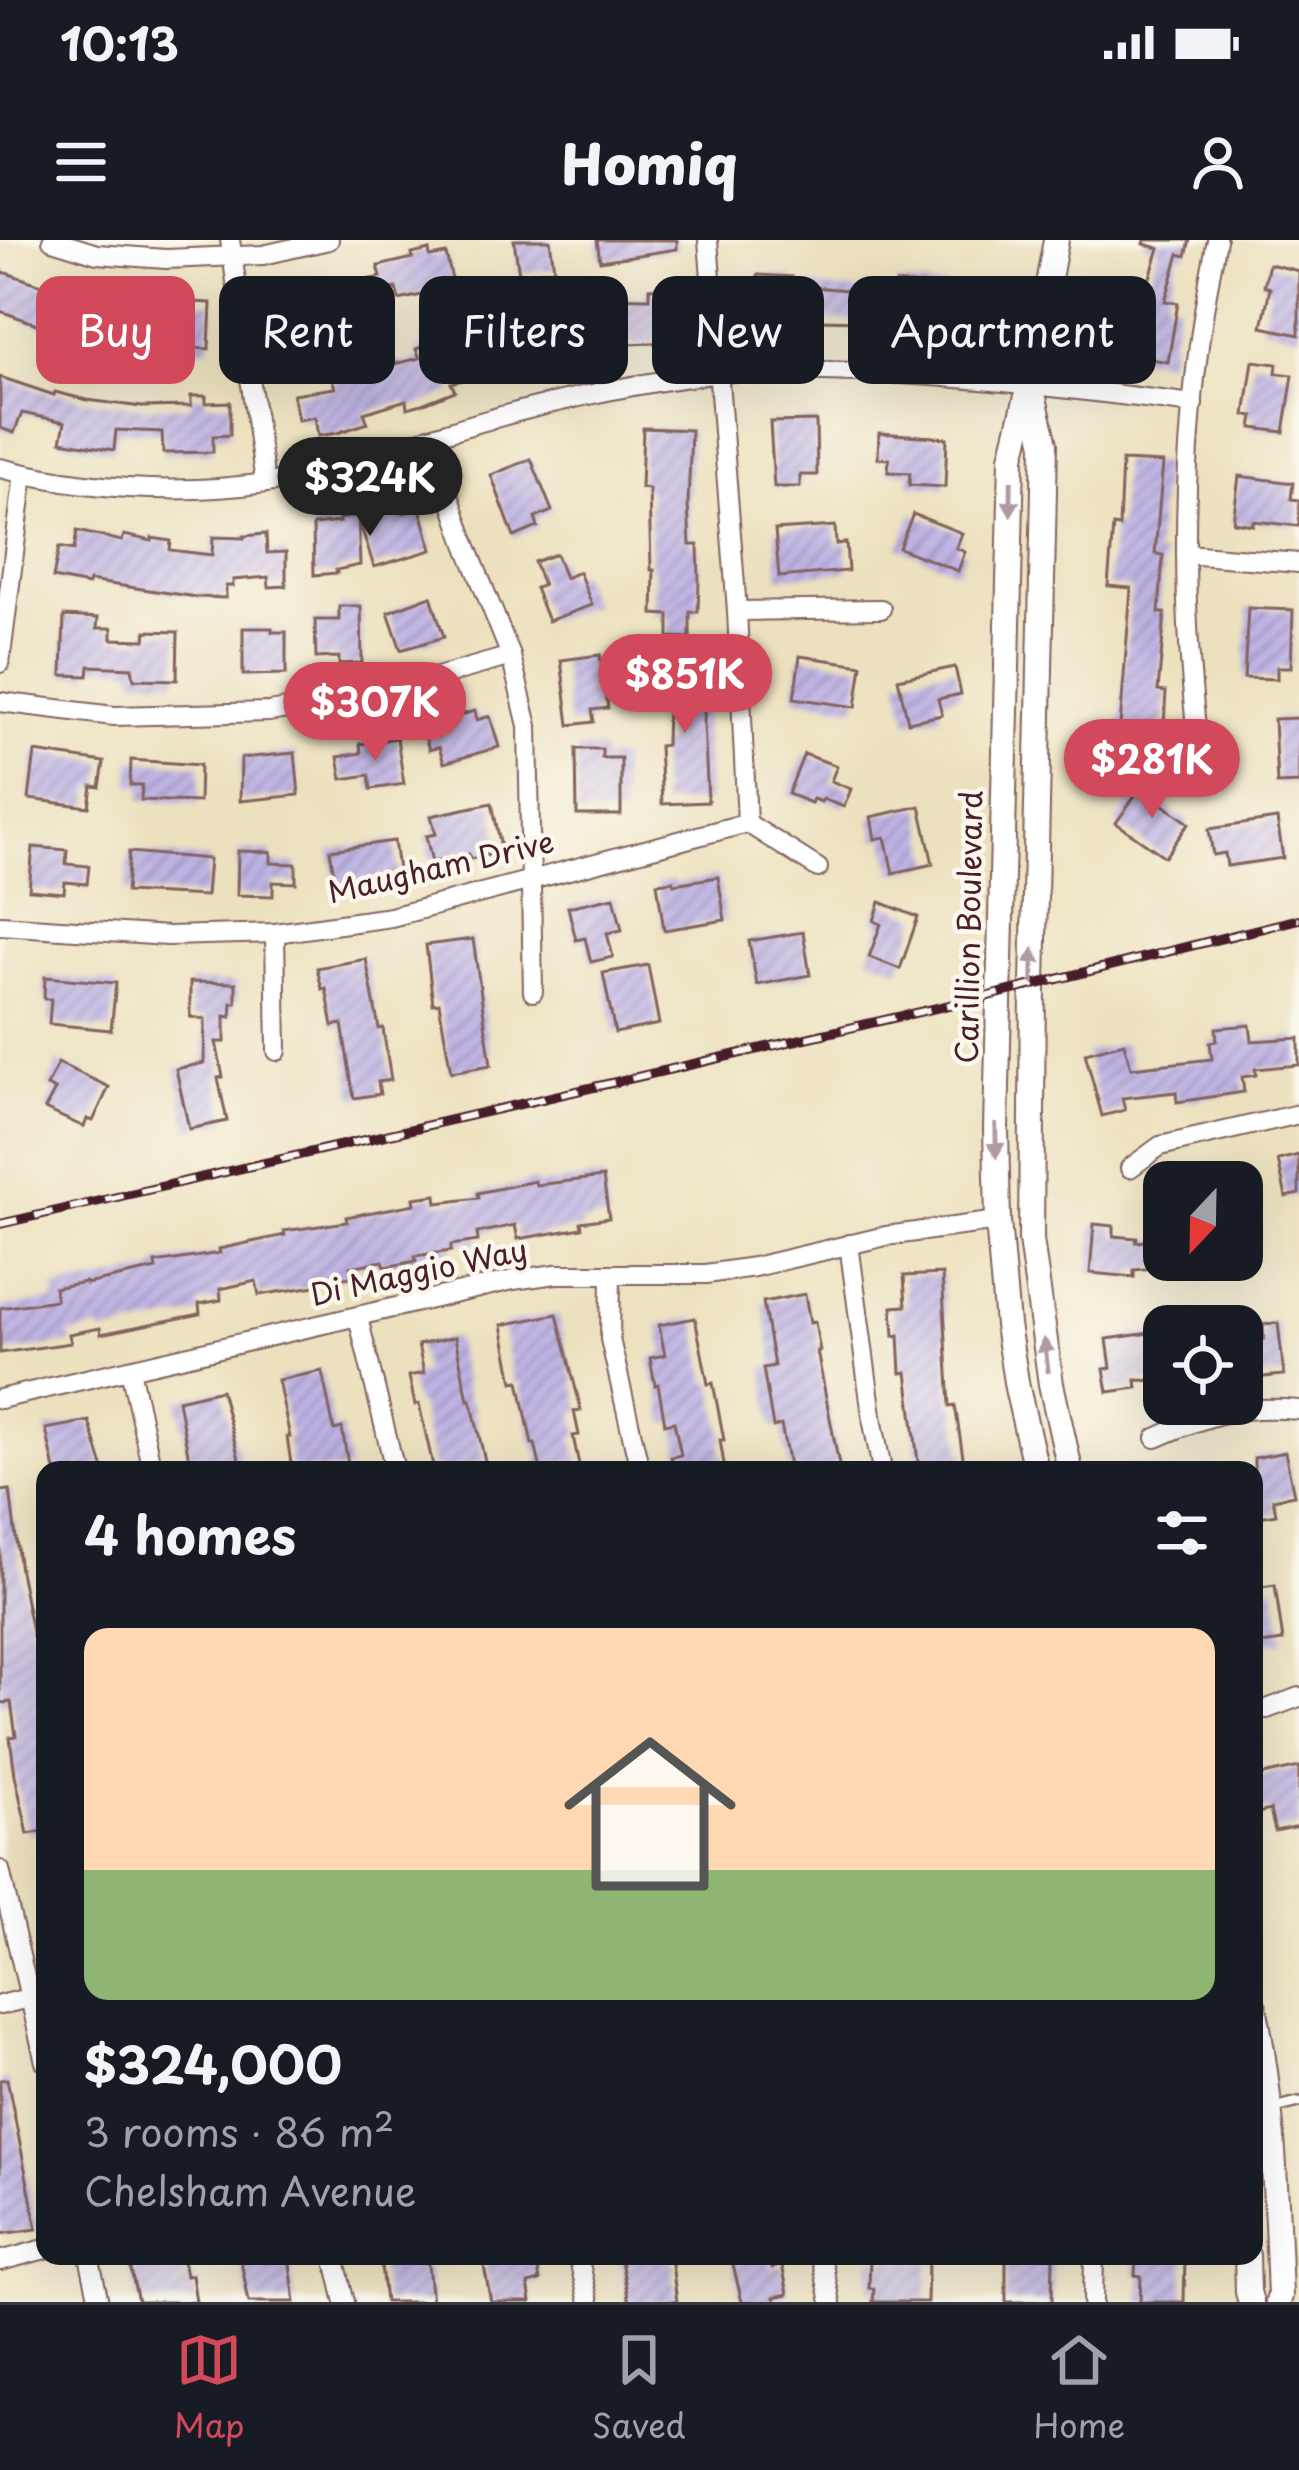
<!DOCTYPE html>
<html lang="en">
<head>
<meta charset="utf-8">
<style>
  body { margin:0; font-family:"Playpen Sans",sans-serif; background:#20242c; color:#f1f3f6; height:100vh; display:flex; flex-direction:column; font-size:45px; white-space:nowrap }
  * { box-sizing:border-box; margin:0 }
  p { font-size:39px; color:#9ea1a6 }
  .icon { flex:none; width:66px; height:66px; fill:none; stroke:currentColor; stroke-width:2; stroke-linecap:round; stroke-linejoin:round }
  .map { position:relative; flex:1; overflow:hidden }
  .details { position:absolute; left:36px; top:1221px; width:1227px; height:804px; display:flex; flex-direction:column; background:#171b24; border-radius:24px; box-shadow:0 12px 48px #0002 }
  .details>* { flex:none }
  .top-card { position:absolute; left:36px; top:36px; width:1227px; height:108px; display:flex; gap:24px }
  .needle { width:78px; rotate:202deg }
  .tools { position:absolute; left:1143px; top:921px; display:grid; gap:24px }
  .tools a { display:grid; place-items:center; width:120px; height:120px; border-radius:24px; background:#171b24; box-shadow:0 12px 48px #0002; font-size:60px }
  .price { position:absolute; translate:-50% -102px; padding:0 27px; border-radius:42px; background:#d1495b; color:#fff; font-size:39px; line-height:78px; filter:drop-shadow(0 3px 6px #0008) }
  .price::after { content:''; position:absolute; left:50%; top:72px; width:36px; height:27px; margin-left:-18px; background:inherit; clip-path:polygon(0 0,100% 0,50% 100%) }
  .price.on { background:#222; color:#fff }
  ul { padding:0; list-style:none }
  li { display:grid; align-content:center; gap:24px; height:636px; padding:0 48px }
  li+li { border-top:3px solid #363941 }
  li span { display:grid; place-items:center; height:372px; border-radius:24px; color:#555 }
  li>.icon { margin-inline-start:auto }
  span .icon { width:216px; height:216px; fill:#fffc; stroke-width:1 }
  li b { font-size:51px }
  h2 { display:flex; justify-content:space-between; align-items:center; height:144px; padding:0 48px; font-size:51px }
  .chip { padding:0 42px; border-radius:24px; background:#171b24; box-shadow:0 12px 48px #0002; font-size:42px; line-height:108px }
  .chip.on { background:#d1495b; color:#fff }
  .status { display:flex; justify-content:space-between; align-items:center; height:84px; padding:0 60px; background:#171b24; direction:ltr }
  .status svg { height:33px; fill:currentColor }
  header { display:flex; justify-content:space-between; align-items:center; height:156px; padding:0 48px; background:#171b24; font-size:54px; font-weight:800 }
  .tabs { display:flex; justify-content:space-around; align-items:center; height:168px; border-top:3px solid #363941; background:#171b24; font-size:33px; color:#9ea1a6 }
  .tabs a { display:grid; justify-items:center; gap:6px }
  .tabs .on { color:#d1495b }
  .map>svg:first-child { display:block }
</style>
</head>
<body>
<div class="status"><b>10:13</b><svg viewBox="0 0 49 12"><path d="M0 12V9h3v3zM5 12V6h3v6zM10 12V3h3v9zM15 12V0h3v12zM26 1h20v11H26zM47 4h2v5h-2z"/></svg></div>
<header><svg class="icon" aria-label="menu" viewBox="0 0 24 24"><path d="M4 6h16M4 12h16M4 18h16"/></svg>Homiq<svg class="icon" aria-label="person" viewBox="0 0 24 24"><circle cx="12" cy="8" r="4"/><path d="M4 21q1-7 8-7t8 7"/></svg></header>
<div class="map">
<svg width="1299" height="2062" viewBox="0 0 1299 2062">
  <defs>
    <pattern id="building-hatch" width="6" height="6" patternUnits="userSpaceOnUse" patternTransform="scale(3)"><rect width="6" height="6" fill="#bfb3e4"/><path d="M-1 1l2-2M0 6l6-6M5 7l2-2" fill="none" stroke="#9d91b9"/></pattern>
  </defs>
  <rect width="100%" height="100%" fill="#fbf7ec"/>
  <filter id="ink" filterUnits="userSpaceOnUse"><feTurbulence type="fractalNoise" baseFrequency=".00833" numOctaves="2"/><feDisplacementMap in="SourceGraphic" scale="24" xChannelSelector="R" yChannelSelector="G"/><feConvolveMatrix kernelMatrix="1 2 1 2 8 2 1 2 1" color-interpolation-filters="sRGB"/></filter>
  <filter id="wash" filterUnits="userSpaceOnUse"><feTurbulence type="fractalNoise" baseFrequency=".004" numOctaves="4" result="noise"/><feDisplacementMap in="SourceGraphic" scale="48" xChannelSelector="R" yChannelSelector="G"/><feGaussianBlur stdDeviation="2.7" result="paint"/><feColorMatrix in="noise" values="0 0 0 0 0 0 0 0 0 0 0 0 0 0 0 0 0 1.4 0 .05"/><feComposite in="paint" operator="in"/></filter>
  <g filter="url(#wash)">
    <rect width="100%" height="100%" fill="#ece1be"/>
    <g id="blocks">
      <!-- building -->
      <g fill="url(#building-hatch)">
        <polygon points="514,0 550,0 554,29 519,34"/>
        <polygon points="597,0 677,0 677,9 600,21"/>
        <polygon points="1145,0 1190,0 1186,16 1179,14 1165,61 1178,63 1168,122 1122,114 1132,55 1144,57 1159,8 1144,4"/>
        <polygon points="429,10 430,17 446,14 454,48 399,60 396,48 361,56 363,66 356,67 360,88 300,100 291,55 381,37 378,26 413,18 412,14"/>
        <polygon points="1269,24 1299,31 1299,95 1262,87 1270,48 1264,46"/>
        <polygon points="0,31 45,46 44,50 145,66 146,63 192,66 192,62 211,63 209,109 154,106 155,89 127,88 123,108 63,99 64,94 0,71"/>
        <polygon points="758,35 792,37 791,45 847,50 895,51 896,43 980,49 976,91 962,90 961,102 915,98 862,98 863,81 818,80 816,97 768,95 769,86 755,85"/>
        <polygon points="664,47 664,52 688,51 689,84 674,85 675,102 628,104 628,109 571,116 569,106 538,113 542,126 494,138 493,133 451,143 455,151 422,164 407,168 406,160 364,173 368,183 337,193 318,196 315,177 298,180 293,154 335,148 332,139 367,127 368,130 420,118 416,109 451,95 453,100 513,86 509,71 585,57 649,58 649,48"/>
        <polygon points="1253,121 1277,124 1276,133 1293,135 1284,192 1252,188 1254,176 1245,175"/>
        <polygon points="0,137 54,155 55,152 87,160 142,167 191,166 191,156 206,156 206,163 230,162 230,195 213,196 213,212 163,213 162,192 116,190 114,210 61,201 65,182 22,173 14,193 0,188"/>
        <polygon points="816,181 817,235 800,235 800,247 774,247 770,182"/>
        <polygon points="643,188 691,190 688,264 690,305 698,305 699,340 698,372 690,372 690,398 669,397 669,375 653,374 654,330 651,330 649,249 641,248"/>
        <polygon points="879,193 947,198 945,247 909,245 910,233 888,232 889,219 878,218"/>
        <polygon points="531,219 552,271 535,278 538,287 514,297 491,235"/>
        <polygon points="1122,221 1163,223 1155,314 1163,315 1159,373 1165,373 1158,451 1166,452 1164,485 1158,485 1157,510 1137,509 1138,487 1120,486 1131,348 1108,346 1113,286 1119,287"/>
        <polygon points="1239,236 1293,243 1291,259 1299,260 1299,286 1253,281 1253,285 1233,282"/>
        <polygon points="401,264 404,273 420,268 432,310 374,327 358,277 360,325 336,330 337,333 314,335 313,285 340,282 339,279 381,271"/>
        <polygon points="913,274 962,293 956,308 965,312 958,331 899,308"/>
        <polygon points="835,286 836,304 846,303 848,331 779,337 775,290"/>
        <polygon points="77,291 122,301 124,295 152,301 152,298 171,301 170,310 212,315 213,297 244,298 244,296 266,294 267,313 286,312 286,346 269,347 268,337 233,340 233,346 226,346 226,358 196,357 89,341 88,345 53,338 59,307 74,310"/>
        <polygon points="556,314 565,338 579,332 592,365 548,381 535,348 543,345 534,322"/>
        <polygon points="431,356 444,397 401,410 388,372"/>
        <polygon points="339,366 361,366 362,423 339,424 339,417 316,418 315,380 339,380"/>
        <polygon points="1248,368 1293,370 1291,427 1277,427 1277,439 1244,438"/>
        <polygon points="64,376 98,378 97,388 112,388 112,399 145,400 146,391 178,392 177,440 134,439 132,428 89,426 88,436 62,435"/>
        <polygon points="243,388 272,388 272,392 286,392 286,434 243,435"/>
        <polygon points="600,415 608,468 592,470 594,482 569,485 561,420"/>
        <polygon points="800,416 862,425 856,467 794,458"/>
        <polygon points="678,421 706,422 704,482 708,562 662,564 659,506 666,505 668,427 678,427"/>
        <polygon points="955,427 961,454 938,459 942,475 908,482 898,439"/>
        <polygon points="475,471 477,480 490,476 499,507 444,523 439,507 429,510 422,486"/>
        <polygon points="1299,478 1299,543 1277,544 1274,479"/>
        <polygon points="397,498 404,544 371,549 369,535 342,539 338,517 361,513 360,504"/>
        <polygon points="576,509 602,509 602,518 621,518 621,575 577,575"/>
        <polygon points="35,512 104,522 100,547 92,546 89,567 29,559"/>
        <polygon points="295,513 299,555 240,561 241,518"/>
        <polygon points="804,514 837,526 831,541 851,549 844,567 823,559 821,562 813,559 811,563 788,554"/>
        <polygon points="131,520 200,525 199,562 141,560 142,545 130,545"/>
        <polygon points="1144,543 1162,555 1158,561 1189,583 1165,617 1116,583"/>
        <polygon points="492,563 502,612 470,619 469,614 432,622 426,596 436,594 431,576"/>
        <polygon points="920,566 933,624 893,633 885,597 875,599 871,577"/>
        <polygon points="1277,579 1283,618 1227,626 1225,613 1213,615 1209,589"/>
        <polygon points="394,601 399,637 336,647 330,610"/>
        <polygon points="33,607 67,610 66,624 89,626 87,644 65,642 64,653 29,650"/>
        <polygon points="238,611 271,612 271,623 296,624 296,643 273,642 273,656 237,655"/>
        <polygon points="129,612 209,619 206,656 126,652"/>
        <polygon points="718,637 725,680 664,690 657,643 673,641 674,644"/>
        <polygon points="614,657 622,690 607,693 613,717 591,722 585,698 576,700 568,667"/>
        <polygon points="880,662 918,677 900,729 869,717 881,684 874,681"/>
        <polygon points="803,692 810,735 757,745 749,701"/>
        <polygon points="473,699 491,825 451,832 439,763 433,764 426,705"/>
        <polygon points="366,719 379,789 383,788 391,840 378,842 380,854 354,858 342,784 333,786 326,748 322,749 317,728"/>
        <polygon points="648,725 659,784 615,793 603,733"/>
        <polygon points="45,737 116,743 111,790 49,784 51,759 44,759"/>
        <polygon points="190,742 236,743 236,763 232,763 231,777 225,776 225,802 216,802 223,837 218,838 227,881 189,889 176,829 204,823 205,779 190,777"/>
        <polygon points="1250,785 1252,801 1299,798 1299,825 1255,829 1256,835 1242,837 1244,852 1177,862 1176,852 1122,858 1125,870 1102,876 1085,813 1124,803 1131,828 1212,819 1210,802 1217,801 1216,788"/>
        <polygon points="58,823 109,847 93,881 87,879 84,887 45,869 55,850 47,846"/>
        <polygon points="1299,915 1299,954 1286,957 1278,920"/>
        <polygon points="1249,935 1260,990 1242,994 1242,936"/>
        <polygon points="603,937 609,978 581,982 582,988 518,999 515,985 477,993 478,1001 451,1005 451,1011 415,1016 416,1021 385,1027 383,1021 350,1027 351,1037 321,1041 322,1045 259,1055 256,1041 220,1049 221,1060 199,1064 200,1074 101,1094 100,1088 69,1094 71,1103 0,1113 0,1068 56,1060 54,1048 85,1042 86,1044 156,1029 155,1023 220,1013 219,1009 285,995 284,991 347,982 346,977 415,964 414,958 436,955 437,963 479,958 478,953 535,941 536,945"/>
        <polygon points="1094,984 1114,986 1114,996 1137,998 1136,1002 1164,999 1164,1027 1134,1030 1134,1037 1090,1033"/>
        <polygon points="942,1034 950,1166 955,1165 965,1230 919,1230 907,1132 901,1133 899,1095 894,1096 892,1067 906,1066 904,1036"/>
        <polygon points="805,1054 810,1083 815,1082 820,1111 817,1111 840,1230 790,1230 781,1185 773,1187 763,1128 774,1126 763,1062"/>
        <polygon points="557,1074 581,1170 574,1171 579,1195 573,1196 580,1230 541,1230 535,1204 532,1204 519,1141 513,1142 502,1085"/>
        <polygon points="695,1078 708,1144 713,1143 724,1200 720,1200 725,1230 674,1230 671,1217 681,1215 674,1182 665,1184 658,1144 655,1145 650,1118 665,1115 659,1085"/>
        <polygon points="1278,1083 1284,1135 1242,1139 1242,1102 1264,1099 1263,1084"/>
        <polygon points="1164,1091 1164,1141 1136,1140 1137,1148 1108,1152 1104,1129 1111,1128 1107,1099"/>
        <polygon points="455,1097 468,1160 471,1160 487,1230 434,1230 419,1164 415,1165 409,1136 424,1133 418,1105"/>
        <polygon points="322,1131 334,1190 342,1188 349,1230 292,1230 287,1197 290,1197 278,1140"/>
        <polygon points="221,1150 242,1230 191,1230 178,1160"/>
        <polygon points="89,1181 104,1230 55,1230 46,1189"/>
        <polygon points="1285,1212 1294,1255 1273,1259 1276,1274 1254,1278 1254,1218"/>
        <polygon points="10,1250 20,1331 33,1397 42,1395 45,1416 45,1591 28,1594 15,1535 10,1497 16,1496 11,1462 0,1463 0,1251"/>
        <polygon points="1275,1345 1283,1401 1254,1405 1254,1348"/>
        <polygon points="1299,1527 1299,1586 1275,1591 1270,1570 1254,1574 1254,1537"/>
        <polygon points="7,1839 37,1989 0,1994 0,1840"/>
        <polygon points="128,2016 182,2016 186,2036 192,2035 196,2062 138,2062"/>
        <polygon points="240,2016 289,2016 295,2062 249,2062"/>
        <polygon points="380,2016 427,2016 432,2062 385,2062"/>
        <polygon points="482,2016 536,2016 540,2041 528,2044 531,2062 491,2062"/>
        <polygon points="620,2016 671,2016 677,2062 629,2062"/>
        <polygon points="731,2016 769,2016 772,2028 782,2025 788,2054 774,2057 776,2062 742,2062"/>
        <polygon points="1006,2016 1053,2017 1052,2062 1006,2062"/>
        <polygon points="1136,2016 1185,2016 1184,2062 1140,2062 1141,2036 1135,2035"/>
        <polygon points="870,2019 928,2022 927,2062 873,2062 874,2049 869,2048"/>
      </g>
    </g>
  </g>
  <g filter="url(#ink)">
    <use href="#blocks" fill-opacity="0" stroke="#83635e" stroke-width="3"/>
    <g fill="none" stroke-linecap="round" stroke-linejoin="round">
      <!-- service casing -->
      <g stroke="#83635e" stroke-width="14">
        <polyline id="service" points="1274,1868 1299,1862"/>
      </g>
      <!-- minor casing -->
      <g stroke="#83635e" stroke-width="22">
        <g id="minor">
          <polyline points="52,0 97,14 166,19 263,15 329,0"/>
          <polyline points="230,0 265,242"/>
          <polyline points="708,0 737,371 747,583"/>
          <polyline points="429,197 466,304 511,416 528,486 533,752"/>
          <path d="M0,228C111,256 231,257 342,228C375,220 405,204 437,195C527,167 619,145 712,134C759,128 810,131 857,132C970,136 1081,150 1193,164"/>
          <polyline points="1186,314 1299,323"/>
          <polyline points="737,371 881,369"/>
          <polyline points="0,423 24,234"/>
          <polyline points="0,462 114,476 269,472 374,455 511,416"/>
          <path d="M1200,521C1178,348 1181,171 1217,0"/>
          <polyline points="747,583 818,628"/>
          <polyline points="0,685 168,696 275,693 391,677 747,583"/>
          <polyline points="275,693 277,811"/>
          <polyline points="1130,928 1160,906 1299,874"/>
          <polyline points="849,1004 873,1183 882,1230"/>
          <polyline points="611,1034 610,1099 640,1230"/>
          <polyline points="358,1077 395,1230"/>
          <polyline points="130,1129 152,1230"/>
          <polyline points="0,1159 513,1040 556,1034 706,1034 754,1027 886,996 998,981"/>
          <path d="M1156,1198C1210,1174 1239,1165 1299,1170"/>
          <polyline points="1267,1469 1299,1457"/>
          <polyline points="0,1630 45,1822"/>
          <polyline points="0,1765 45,1754"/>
          <polyline points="89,2016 99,2062"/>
          <polyline points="334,2016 345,2062"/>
          <polyline points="578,2016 589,2062"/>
          <polyline points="821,2016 831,2062"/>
          <polyline points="0,2021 45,2009"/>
          <polyline points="1093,2062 1094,2016"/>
        </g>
      </g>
      <!-- tertiary casing -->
      <g stroke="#83635e" stroke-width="28">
        <g id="tertiary">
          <polyline points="1031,146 1045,204 1033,745 1031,1000 1051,1144 1070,1230"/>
          <polyline points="1036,1230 1017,1148 1007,1085 998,981 996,889 1012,217 1030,144 1056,0"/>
          <path d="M1254,1767C1274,1862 1276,1960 1280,2056L1278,2062"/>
          <polyline points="1247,2016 1248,2052 1251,2062"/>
        </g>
      </g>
      <!-- service -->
      <use href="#service" stroke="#fff" stroke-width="9"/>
      <!-- minor -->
      <use href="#minor" stroke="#fff" stroke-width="18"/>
      <!-- tertiary -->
      <use href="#tertiary" stroke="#fff" stroke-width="24"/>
      <!-- rail casing -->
      <g stroke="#4a1f2b" stroke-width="10">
        <polyline id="rail" points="0,984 997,754 1299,679"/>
      </g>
      <!-- rail -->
      <use href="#rail" stroke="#fbf7ec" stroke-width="6" stroke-dasharray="18" stroke-linecap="butt"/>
    </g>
    <!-- one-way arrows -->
    <defs><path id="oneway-solid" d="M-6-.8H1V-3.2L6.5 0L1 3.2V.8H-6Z" transform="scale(3)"/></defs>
    <g fill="#ae9aa0">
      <use href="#oneway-solid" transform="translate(1011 258) rotate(91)"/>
      <use href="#oneway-solid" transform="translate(1033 726) rotate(-89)"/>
      <use href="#oneway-solid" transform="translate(996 900) rotate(89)"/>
      <use href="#oneway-solid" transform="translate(1046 1115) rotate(-98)"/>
    </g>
  </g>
  <g text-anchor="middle" stroke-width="9" stroke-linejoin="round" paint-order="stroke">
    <!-- street labels -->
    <g font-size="30" fill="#4a1f2b" stroke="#fbf7ec">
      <text transform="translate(441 628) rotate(-13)" y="10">Maugham Drive</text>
      <text transform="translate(970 687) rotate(-89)" y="10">Carillion Boulevard</text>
      <text transform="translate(419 1033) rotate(-12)" y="10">Di Maggio Way</text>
    </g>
  </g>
</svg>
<div class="tools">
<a><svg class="needle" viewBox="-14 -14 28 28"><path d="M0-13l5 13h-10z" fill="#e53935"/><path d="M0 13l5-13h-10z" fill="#9ea1a6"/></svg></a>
<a><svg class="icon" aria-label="locate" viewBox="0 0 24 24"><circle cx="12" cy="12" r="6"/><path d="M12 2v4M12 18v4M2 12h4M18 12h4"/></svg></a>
</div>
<b class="price on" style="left:370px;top:299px">$324K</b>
<b class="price" style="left:685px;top:496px">$851K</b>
<b class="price" style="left:375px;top:524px">$307K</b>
<b class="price" style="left:1152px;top:581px">$281K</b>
<div class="top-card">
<a class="chip on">Buy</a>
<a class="chip">Rent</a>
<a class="chip">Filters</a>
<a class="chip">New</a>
<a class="chip">Apartment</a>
</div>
<section class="details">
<h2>4 homes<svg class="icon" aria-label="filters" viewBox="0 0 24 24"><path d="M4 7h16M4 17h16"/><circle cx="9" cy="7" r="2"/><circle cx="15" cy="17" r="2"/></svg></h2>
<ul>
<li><span style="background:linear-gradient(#ffd9b3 65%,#8fb573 0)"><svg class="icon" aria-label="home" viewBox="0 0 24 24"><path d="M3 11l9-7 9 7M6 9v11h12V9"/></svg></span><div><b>$324,000</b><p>3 rooms · 86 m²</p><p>Chelsham Avenue</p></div></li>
</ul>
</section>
</div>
<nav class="tabs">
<a class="on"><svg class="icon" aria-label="map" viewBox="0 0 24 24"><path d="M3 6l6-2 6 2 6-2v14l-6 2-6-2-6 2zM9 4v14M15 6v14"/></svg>Map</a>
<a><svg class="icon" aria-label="saved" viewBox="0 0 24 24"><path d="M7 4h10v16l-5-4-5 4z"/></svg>Saved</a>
<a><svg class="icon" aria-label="home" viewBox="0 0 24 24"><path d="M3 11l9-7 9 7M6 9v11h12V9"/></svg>Home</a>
</nav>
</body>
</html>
